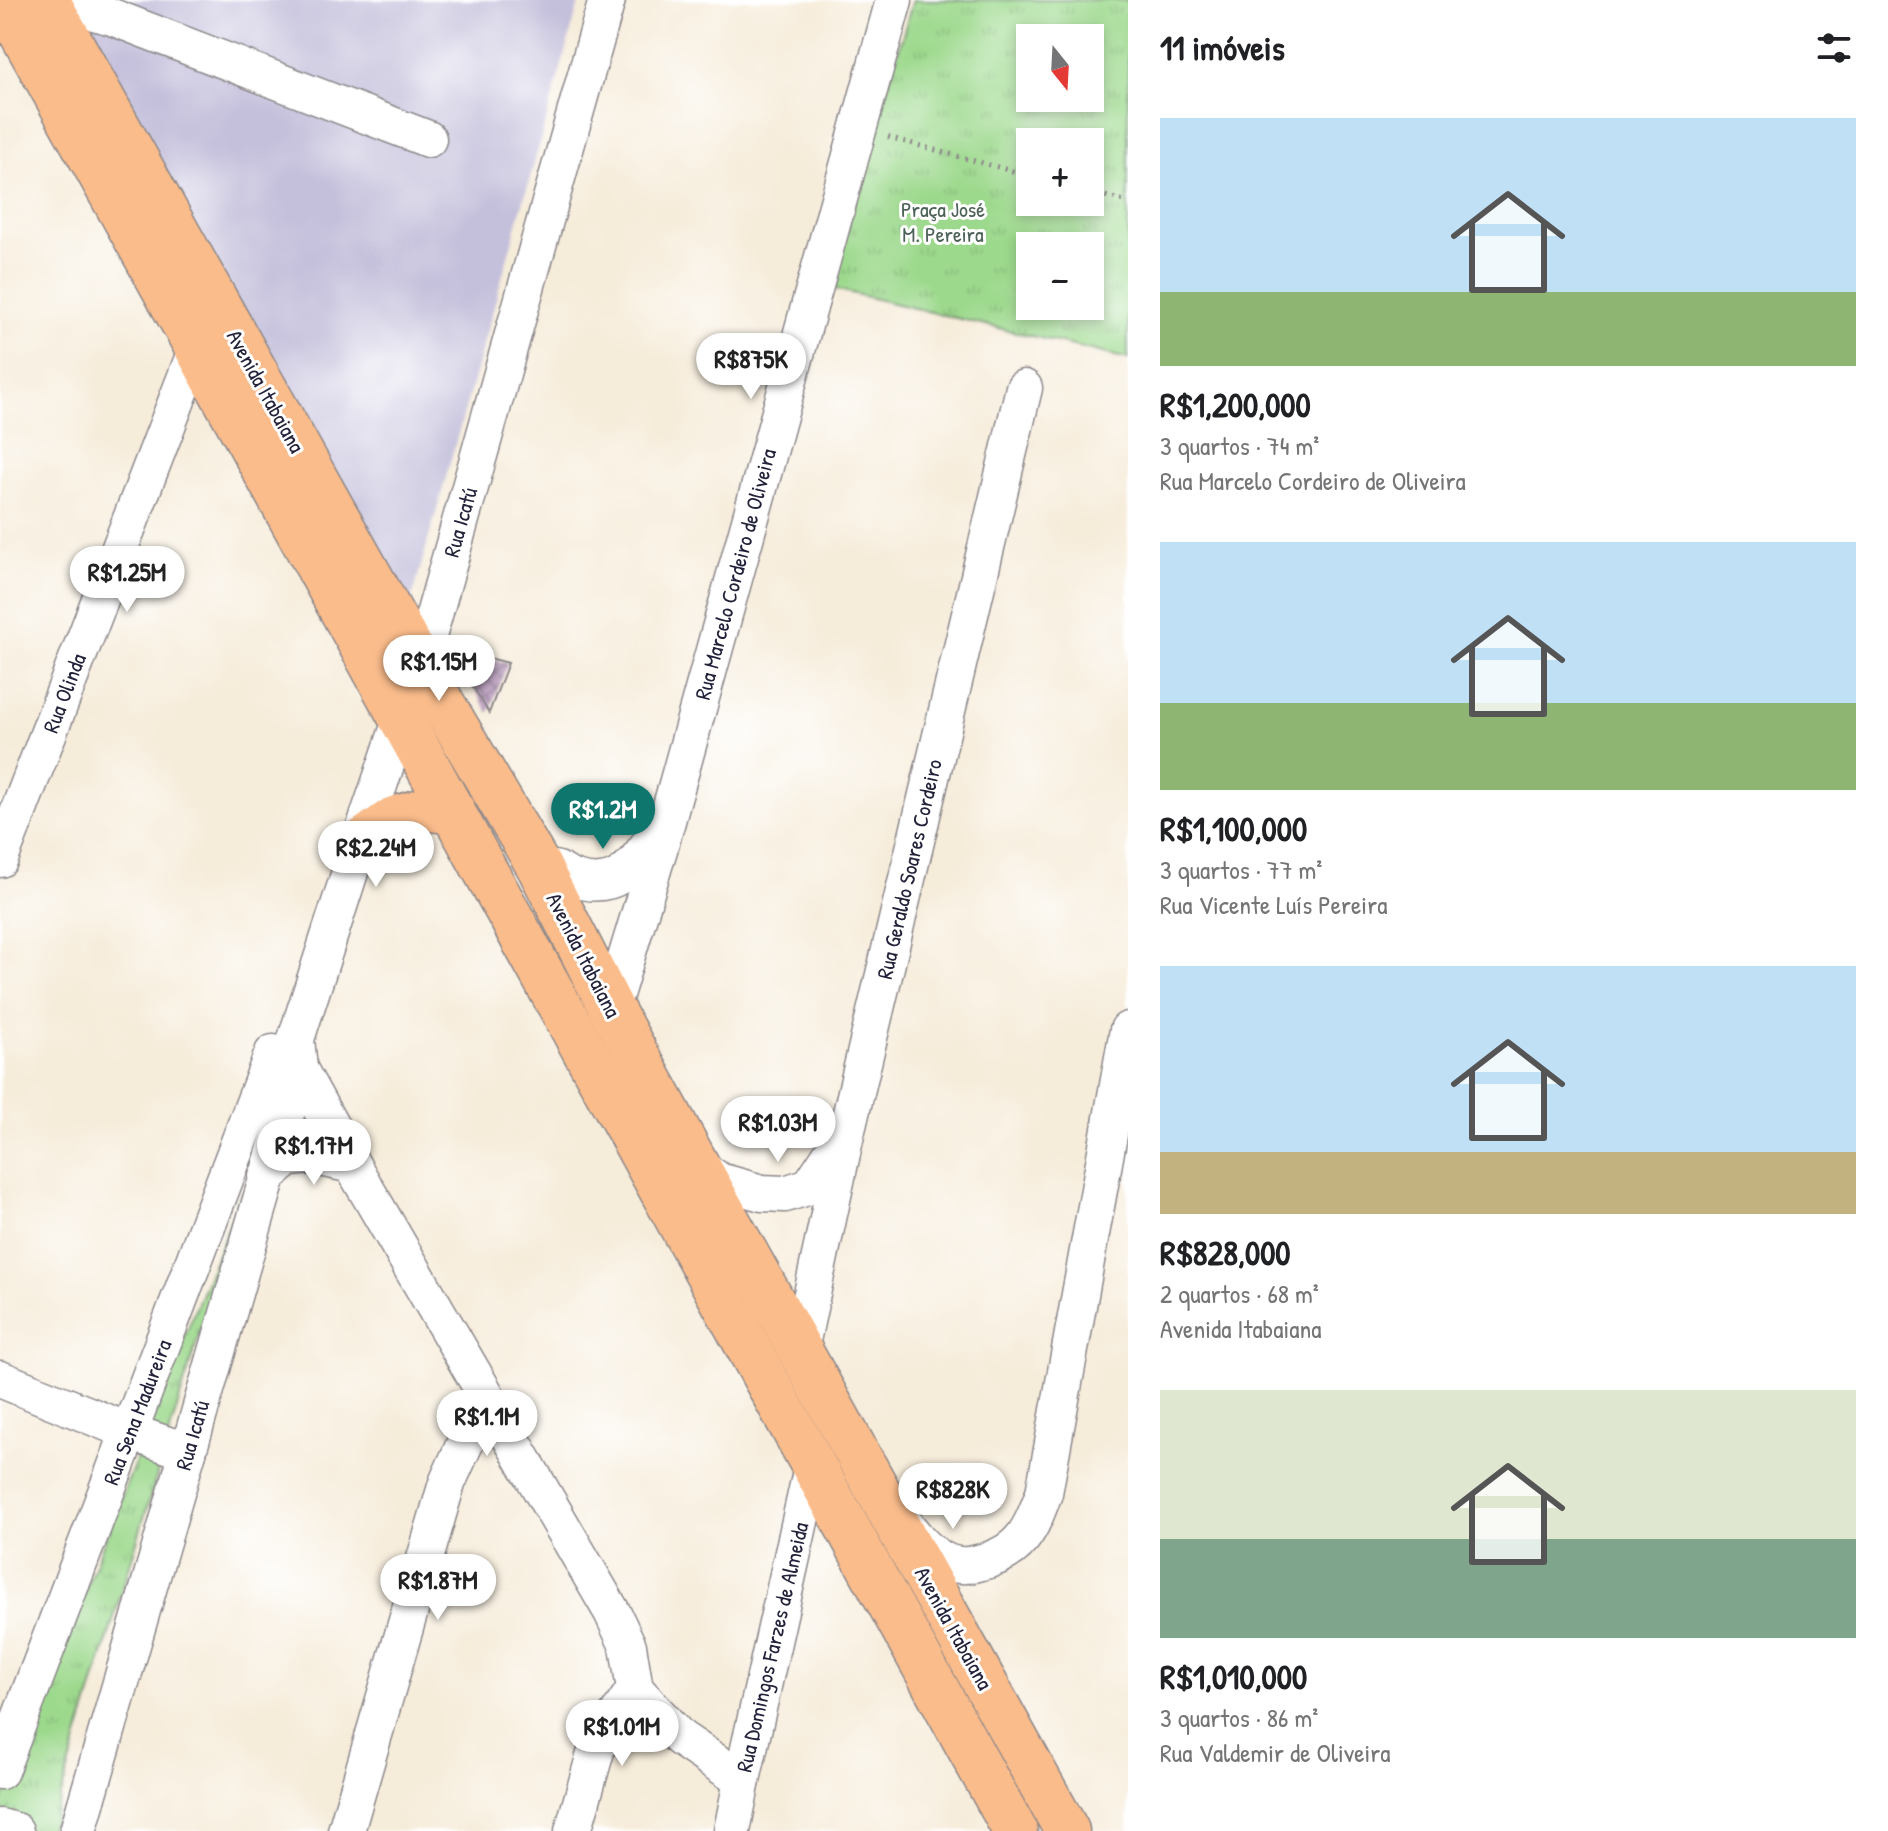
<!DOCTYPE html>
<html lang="pt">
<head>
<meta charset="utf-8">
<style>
  body { margin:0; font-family:"Patrick Hand",sans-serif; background:#f6f6f6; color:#202124; height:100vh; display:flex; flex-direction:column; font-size:30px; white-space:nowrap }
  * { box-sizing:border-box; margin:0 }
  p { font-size:26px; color:#757577 }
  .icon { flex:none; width:44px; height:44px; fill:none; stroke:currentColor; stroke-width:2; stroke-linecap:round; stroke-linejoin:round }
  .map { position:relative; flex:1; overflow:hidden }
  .panel { display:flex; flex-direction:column; background:#fff; width:760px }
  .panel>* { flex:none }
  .needle { width:52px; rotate:162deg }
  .tools { position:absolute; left:1016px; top:24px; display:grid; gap:16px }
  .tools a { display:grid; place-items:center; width:88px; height:88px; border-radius:0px; background:#fff; box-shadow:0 4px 12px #0003; font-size:40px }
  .price { position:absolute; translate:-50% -68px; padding:0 18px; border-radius:28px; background:#fff; color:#222; font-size:26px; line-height:52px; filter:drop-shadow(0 2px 4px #0008) }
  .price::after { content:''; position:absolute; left:50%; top:48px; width:24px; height:18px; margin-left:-12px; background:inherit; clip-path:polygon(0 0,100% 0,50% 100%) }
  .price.on { background:#0f766e; color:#fff }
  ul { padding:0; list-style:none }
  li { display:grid; align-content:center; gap:16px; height:424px; padding:0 32px }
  li span { display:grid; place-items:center; height:248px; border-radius:0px; color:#555 }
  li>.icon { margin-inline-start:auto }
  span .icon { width:144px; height:144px; fill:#fffc; stroke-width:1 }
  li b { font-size:34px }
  h2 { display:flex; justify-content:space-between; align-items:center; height:96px; padding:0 32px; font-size:34px }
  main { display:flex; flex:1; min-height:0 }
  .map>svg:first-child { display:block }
</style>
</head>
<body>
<main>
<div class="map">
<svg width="1128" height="1831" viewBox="0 0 1128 1831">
  <defs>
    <pattern id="park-tufts" width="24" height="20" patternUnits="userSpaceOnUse" patternTransform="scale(2)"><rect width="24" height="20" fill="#9dd98d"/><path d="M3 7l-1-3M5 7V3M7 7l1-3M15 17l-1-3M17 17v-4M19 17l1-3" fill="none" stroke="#87ba7b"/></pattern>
    <pattern id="building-cross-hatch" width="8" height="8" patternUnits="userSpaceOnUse" patternTransform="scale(2)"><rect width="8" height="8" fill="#b798bc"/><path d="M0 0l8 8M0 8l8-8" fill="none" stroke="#947c9a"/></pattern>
  </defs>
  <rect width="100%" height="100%" fill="#fff"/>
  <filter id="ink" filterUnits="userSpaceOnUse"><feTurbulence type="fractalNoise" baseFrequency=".0125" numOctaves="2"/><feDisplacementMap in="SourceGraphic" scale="16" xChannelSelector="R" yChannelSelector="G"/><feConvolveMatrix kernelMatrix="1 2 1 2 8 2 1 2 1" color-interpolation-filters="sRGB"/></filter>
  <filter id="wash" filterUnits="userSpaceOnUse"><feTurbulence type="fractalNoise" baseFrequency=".006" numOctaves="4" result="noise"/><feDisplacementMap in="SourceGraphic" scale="32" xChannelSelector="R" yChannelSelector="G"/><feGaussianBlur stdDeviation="1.8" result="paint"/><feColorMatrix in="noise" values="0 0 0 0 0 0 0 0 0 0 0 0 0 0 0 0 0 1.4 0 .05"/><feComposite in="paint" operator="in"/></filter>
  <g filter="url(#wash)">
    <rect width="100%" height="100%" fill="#f6ecda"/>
    <!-- industrial -->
    <polygon fill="#c4c0db" points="60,0 580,0 410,605"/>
    <!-- park -->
    <g fill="url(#park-tufts)" stroke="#607e64" stroke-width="2" fill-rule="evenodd">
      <path d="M913,0H1128V359L830,288ZM1030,38H1090V98H1030ZM1030,142H1090V202H1030ZM1030,246H1090V306H1030Z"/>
      <polygon points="242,1191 50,1831 0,1831 0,1806"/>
    </g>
    <g id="blocks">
      <!-- building -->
      <polygon fill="url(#building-cross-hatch)" points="470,653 508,663 489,713 464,672"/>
    </g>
  </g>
  <g filter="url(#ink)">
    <use href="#blocks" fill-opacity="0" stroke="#8c878a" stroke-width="2"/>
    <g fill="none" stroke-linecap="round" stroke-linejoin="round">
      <!-- minor casing -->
      <g stroke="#8c878a" stroke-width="39">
        <g id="minor">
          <polyline points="52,9 83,9 112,17 428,139"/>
          <polyline points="0,859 197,348"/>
          <path d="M539,867C545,868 552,868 558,870C564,873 568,877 575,879C619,893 634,864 657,833"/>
          <polyline points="611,1008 660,846 894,0"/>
          <polyline points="299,1069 352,1165 612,1612 628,1646 635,1689 680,1738 742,1780"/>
          <polyline points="697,1165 719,1181 762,1193 785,1194 810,1186 837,1145"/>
          <polyline points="267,1176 289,1158 311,1156 352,1165"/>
          <polyline points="800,1350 847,1130 1024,388"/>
          <polyline points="0,1379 130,1432 188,1452"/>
          <path d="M905,1524C917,1539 929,1554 947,1562C956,1566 969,1566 978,1563C1021,1553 1030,1531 1044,1493L1128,1030"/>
          <polyline points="0,1771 273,1053"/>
          <polyline points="0,1827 15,1831"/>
          <polyline points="78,1831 299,1069 296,1039 359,844 420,665 607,0"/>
          <polyline points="346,1831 447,1483 486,1397"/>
          <polyline points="573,1831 598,1744 635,1689"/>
          <polyline points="732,1831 742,1780 813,1463"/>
        </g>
      </g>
      <!-- major casing -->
      <g stroke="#8c878a" stroke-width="47">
        <g id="major">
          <polyline points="3,0 197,348 1015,1831"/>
          <polyline points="47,0 420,665 539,867 611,1008 697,1165 1067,1831"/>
          <polyline points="359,844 394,819 427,809 453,811"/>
        </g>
      </g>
      <!-- path -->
      <g stroke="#8c878a" stroke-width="5" stroke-dasharray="2 6" stroke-linecap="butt">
        <polyline points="888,137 1030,176"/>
        <polyline points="1090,192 1128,202"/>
      </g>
      <!-- minor -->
      <use href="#minor" stroke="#fff" stroke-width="36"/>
      <!-- major -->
      <use href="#major" stroke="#fabc8b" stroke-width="44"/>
    </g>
  </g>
  <g text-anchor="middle" stroke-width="6" stroke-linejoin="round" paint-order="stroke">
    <!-- park labels -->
    <g font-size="22" fill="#4d6258" stroke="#fff">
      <text x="943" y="217">Praça José<tspan x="943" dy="25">M. Pereira</tspan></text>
    </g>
    <!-- street labels -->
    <g font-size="22" fill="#22223b" stroke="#fff">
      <text transform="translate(266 391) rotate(61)" y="8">Avenida Itabaiana</text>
      <text transform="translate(460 522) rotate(-74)" y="8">Rua Icatú</text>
      <text transform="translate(735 574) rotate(-75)" y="8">Rua Marcelo Cordeiro de Oliveira</text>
      <text transform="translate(64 693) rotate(-69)" y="8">Rua Olinda</text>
      <text transform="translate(909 869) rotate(-77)" y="8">Rua Geraldo Soares Cordeiro</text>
      <text transform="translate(584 955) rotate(63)" y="8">Avenida Itabaiana</text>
      <text transform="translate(137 1412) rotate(-69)" y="8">Rua Sena Madureira</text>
      <text transform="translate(192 1435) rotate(-74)" y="8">Rua Icatú</text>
      <text transform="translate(954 1628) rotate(61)" y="8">Avenida Itabaiana</text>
      <text transform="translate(772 1647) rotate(-77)" y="8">Rua Domingos Farzes de Almeida</text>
    </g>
  </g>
</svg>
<div class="tools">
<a><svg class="needle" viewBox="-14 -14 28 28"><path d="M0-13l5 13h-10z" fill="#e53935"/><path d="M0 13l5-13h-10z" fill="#757577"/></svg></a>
<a>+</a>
<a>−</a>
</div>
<b class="price" style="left:751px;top:401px">R$875K</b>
<b class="price" style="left:127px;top:614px">R$1.25M</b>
<b class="price" style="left:439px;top:703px">R$1.15M</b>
<b class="price on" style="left:603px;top:851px">R$1.2M</b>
<b class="price" style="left:376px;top:889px">R$2.24M</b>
<b class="price" style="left:778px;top:1164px">R$1.03M</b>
<b class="price" style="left:314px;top:1187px">R$1.17M</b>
<b class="price" style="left:487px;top:1458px">R$1.1M</b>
<b class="price" style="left:953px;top:1531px">R$828K</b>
<b class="price" style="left:438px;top:1622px">R$1.87M</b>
<b class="price" style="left:622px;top:1768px">R$1.01M</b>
</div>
<section class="panel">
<h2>11 imóveis<svg class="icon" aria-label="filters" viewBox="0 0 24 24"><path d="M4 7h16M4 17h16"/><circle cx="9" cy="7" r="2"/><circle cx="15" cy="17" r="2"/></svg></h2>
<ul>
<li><span style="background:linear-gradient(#bfe0f5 70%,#8fb573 0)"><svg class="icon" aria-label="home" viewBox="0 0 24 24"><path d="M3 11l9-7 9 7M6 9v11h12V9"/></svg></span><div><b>R$1,200,000</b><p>3 quartos · 74 m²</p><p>Rua Marcelo Cordeiro de Oliveira</p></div></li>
<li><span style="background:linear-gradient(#bfe0f5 65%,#8fb573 0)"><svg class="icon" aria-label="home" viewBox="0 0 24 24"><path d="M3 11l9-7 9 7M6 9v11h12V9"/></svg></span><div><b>R$1,100,000</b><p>3 quartos · 77 m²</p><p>Rua Vicente Luís Pereira</p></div></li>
<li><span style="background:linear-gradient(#bfe0f5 75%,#c2b280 0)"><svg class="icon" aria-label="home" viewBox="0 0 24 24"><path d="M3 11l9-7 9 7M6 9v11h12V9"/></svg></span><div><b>R$828,000</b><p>2 quartos · 68 m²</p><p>Avenida Itabaiana</p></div></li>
<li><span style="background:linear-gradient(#dfe7d0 60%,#7fa58c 0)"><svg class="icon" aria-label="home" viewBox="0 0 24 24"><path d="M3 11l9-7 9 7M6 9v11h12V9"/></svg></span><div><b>R$1,010,000</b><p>3 quartos · 86 m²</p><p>Rua Valdemir de Oliveira</p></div></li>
</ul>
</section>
</main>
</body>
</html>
